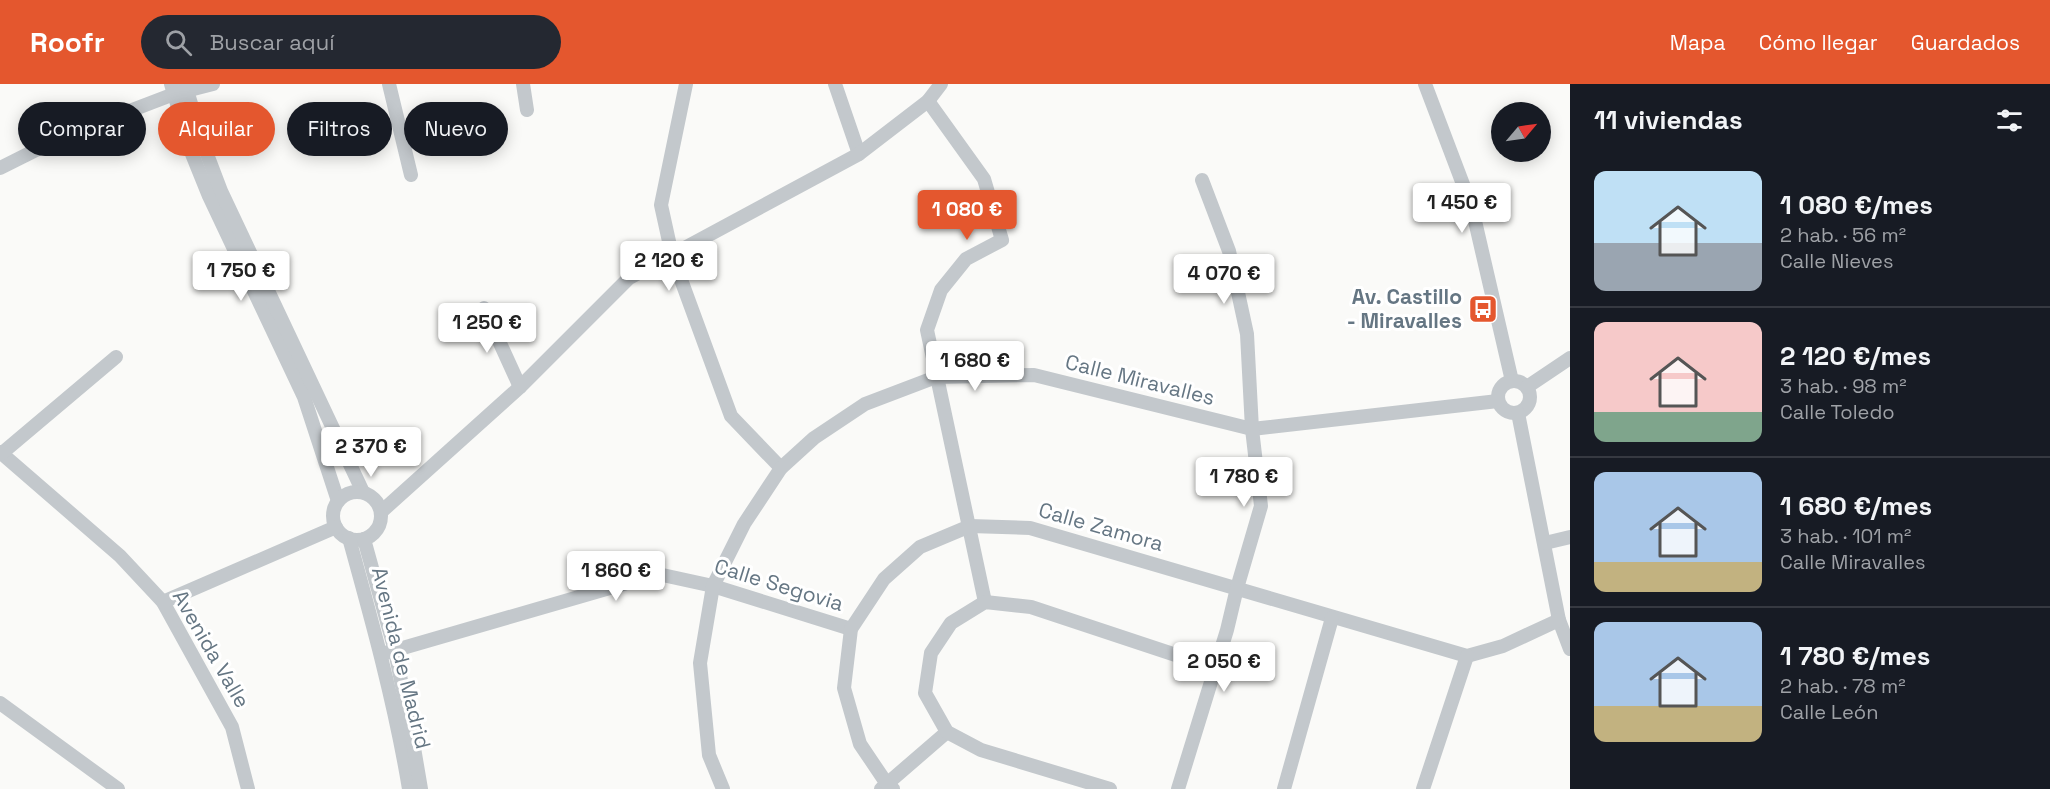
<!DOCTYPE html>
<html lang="es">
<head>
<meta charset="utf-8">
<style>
  body { margin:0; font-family:"Space Grotesk",sans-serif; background:#242831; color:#f1f3f6; height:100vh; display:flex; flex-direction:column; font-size:22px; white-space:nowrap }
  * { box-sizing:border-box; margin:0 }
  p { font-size:20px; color:#9ea1a6 }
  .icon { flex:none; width:33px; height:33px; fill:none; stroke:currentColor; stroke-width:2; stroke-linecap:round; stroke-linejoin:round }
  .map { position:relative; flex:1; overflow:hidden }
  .sheet { display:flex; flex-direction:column; background:#171b24; width:480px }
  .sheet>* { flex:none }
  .top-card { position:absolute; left:18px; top:18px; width:570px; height:54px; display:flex; gap:12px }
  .needle { width:39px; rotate:61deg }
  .tools { position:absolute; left:1491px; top:18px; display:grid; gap:12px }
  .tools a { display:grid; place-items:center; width:60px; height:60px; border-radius:50%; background:#171b24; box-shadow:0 3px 15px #0003; font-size:30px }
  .price { position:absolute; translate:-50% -51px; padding:0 14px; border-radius:6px; background:#fff; color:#222; font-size:20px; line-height:39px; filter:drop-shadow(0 2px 3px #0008) }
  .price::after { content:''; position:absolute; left:50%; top:36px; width:18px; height:14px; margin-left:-9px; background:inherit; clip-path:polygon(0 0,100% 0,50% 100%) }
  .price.active { background:#e4572e; color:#fff }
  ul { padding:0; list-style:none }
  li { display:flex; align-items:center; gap:18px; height:150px; padding:0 24px }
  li+li { border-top:2px solid #363941 }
  li span { display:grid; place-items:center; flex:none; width:168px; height:120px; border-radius:12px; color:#555 }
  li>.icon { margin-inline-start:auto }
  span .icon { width:72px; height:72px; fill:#fffc; stroke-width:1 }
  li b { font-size:26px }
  h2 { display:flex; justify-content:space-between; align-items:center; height:72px; padding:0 24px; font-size:26px }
  .chip { padding:0 21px; border-radius:27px; background:#171b24; box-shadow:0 3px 15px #0003; font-size:21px; line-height:54px }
  .chip.active { background:#e4572e; color:#fff }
  header { display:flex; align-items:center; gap:36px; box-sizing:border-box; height:84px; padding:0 30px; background:#e4572e; color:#fff }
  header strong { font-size:28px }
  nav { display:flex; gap:33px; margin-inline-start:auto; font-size:21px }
  .search { width:420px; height:54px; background:#242831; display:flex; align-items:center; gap:15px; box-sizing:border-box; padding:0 21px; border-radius:33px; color:#9ea1a6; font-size:22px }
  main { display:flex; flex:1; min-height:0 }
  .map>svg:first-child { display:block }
</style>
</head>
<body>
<header>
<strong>Roofr</strong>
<div class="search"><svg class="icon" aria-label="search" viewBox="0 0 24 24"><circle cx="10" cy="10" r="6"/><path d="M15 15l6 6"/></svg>Buscar aquí</div>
<nav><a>Mapa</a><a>Cómo llegar</a><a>Guardados</a></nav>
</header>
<main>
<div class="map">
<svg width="1570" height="705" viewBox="0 0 1570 705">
  <rect width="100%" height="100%" fill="#fafaf8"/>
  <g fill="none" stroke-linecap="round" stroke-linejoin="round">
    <!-- minor -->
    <g stroke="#c3c8cc" stroke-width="14">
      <polyline points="171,0 192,70 209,112 304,313 338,417"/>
      <polyline points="185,0 205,65 221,107 363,408"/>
      <polyline points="389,0 411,91"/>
      <polyline points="523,0 527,26"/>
      <polyline points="686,0 661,121 672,171 731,332 781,384"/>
      <polyline points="835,0 859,70"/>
      <polyline points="1425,0 1472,124 1512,297"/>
      <polyline points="928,17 984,95 1002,156 966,175 941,206 927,246 985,518"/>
      <polyline points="0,84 64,52 174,10 213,0"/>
      <polyline points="484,224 520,303"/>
      <circle cx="1514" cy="313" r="16"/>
      <polyline points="1527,303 1570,274"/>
      <polyline points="1518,329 1559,536 1570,565"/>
      <polyline points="0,368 120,472 163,518 232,643 248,705"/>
      <polyline points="1,370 116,273"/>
      <circle cx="357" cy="432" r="24"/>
      <polyline points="381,428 520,303 629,194 859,70 928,17 941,0"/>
      <path d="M349,454C372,537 395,620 409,705"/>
      <polyline points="364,455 395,567 411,646 421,705"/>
      <polyline points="1545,459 1570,453"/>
      <polyline points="163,518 336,443"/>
      <polyline points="382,570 658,490 713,502 851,545"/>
      <polyline points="0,619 118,705"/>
      <polyline points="723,705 709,671 700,579 713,502 744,440 781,384 814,354 865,320 936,293 1034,291 1252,345 1498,317"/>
      <polyline points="881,705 947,648"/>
      <polyline points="893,705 887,700 860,660 844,604 851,545 884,495 920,463 970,442 1030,444 1467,572 1503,562 1559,536"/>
      <polyline points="1110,705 981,666 947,648 925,609 931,569 951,539 985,518 1031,523 1215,584"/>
      <polyline points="1178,705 1227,546 1237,504 1261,422 1252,345 1247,250 1229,167 1202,96"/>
      <polyline points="1284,705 1332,534"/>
      <polyline points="1423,705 1467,572"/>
    </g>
  </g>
  <!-- icons -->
  <defs>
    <g id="bus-square" transform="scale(1.5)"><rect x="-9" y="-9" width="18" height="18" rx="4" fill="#e4572e" stroke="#fff"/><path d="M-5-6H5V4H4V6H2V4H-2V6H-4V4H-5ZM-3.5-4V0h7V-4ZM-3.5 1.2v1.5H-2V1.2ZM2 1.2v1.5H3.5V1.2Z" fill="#fff"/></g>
  </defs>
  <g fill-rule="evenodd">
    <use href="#bus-square" x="1483" y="225"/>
  </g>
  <g text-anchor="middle" stroke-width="6" stroke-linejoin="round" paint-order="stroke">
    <!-- poi labels -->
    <g font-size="21" font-weight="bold" fill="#657683" stroke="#fff" text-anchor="end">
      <text x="1462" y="220">Av. Castillo<tspan x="1462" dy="24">- Miravalles</tspan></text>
    </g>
    <!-- street labels -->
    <g font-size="21" fill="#657683" stroke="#fff">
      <text transform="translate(1140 296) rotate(14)" y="7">Calle Miravalles</text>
      <text transform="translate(1101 443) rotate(16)" y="7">Calle Zamora</text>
      <text transform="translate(779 501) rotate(17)" y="7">Calle Segovia</text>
      <text transform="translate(211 565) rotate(60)" y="7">Avenida Valle</text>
      <text transform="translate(401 574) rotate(76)" y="7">Avenida de Madrid</text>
    </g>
  </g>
</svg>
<div class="tools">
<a><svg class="needle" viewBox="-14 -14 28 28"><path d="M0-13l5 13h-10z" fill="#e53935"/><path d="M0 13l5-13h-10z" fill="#9ea1a6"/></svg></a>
</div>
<b class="price" style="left:1462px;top:150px">1 450 €</b>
<b class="price active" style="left:967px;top:157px">1 080 €</b>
<b class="price" style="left:669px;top:208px">2 120 €</b>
<b class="price" style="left:241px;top:218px">1 750 €</b>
<b class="price" style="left:1224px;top:221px">4 070 €</b>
<b class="price" style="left:487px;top:270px">1 250 €</b>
<b class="price" style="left:975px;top:308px">1 680 €</b>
<b class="price" style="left:371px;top:394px">2 370 €</b>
<b class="price" style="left:1244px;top:424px">1 780 €</b>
<b class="price" style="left:616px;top:518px">1 860 €</b>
<b class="price" style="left:1224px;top:609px">2 050 €</b>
<div class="top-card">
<a class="chip">Comprar</a>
<a class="chip active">Alquilar</a>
<a class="chip">Filtros</a>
<a class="chip">Nuevo</a>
</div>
</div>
<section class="sheet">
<h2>11 viviendas<svg class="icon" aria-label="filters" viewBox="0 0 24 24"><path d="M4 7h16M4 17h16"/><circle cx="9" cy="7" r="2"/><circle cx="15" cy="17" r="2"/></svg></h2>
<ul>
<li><span style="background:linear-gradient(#bfe0f5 60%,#9aa5b1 0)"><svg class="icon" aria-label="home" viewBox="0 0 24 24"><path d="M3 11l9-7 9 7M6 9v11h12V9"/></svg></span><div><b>1 080 €/mes</b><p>2 hab. · 56 m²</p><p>Calle Nieves</p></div></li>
<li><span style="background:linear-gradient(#f6c9c9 75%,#7fa58c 0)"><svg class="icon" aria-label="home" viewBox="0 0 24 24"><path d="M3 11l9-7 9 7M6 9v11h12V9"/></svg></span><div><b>2 120 €/mes</b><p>3 hab. · 98 m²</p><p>Calle Toledo</p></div></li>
<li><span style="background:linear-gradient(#a9c7e8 75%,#c2b280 0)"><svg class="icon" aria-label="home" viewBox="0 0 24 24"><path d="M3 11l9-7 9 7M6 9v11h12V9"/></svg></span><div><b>1 680 €/mes</b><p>3 hab. · 101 m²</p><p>Calle Miravalles</p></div></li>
<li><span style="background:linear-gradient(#a9c7e8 70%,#c2b280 0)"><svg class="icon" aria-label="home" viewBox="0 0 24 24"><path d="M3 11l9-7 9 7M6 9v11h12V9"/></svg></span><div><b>1 780 €/mes</b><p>2 hab. · 78 m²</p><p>Calle León</p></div></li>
</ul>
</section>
</main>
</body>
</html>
